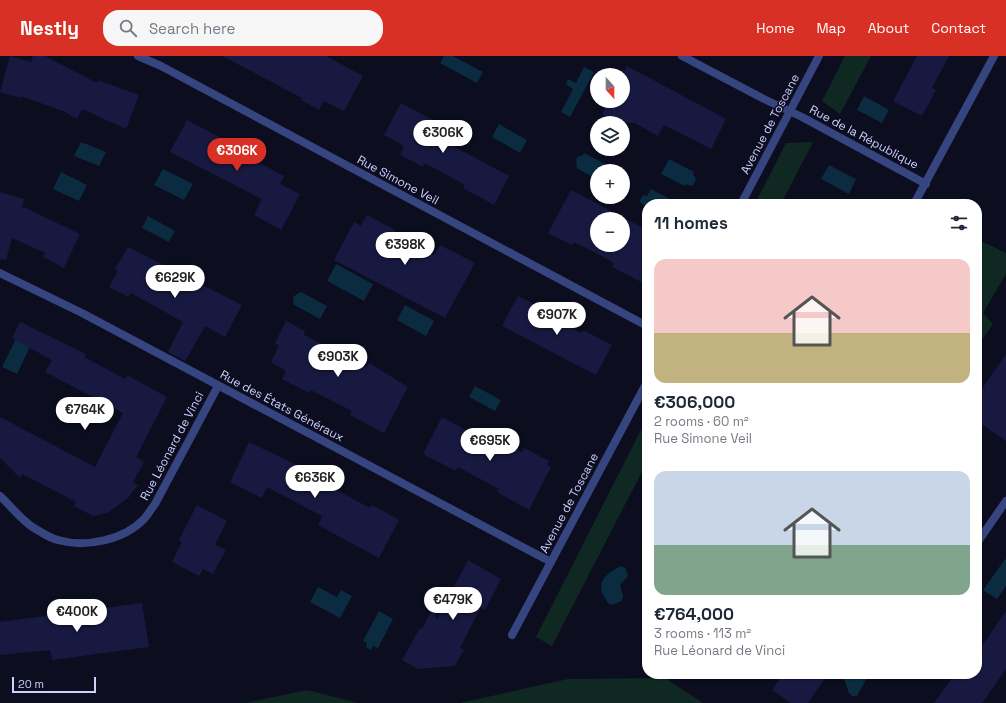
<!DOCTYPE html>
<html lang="en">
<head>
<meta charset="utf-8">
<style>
  body { margin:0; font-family:"Space Grotesk",sans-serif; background:#f6f6f7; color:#1f2937; height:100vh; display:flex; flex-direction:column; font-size:15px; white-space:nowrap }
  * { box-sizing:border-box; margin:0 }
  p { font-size:13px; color:#747a83 }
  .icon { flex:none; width:22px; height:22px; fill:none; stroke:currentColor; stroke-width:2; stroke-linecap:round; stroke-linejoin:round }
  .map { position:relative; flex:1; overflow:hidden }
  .side { position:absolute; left:642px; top:143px; width:340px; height:480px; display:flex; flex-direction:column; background:#fff; border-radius:16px; box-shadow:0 1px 3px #0004 }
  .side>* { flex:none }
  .needle { width:26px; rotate:159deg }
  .buttons { position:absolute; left:590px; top:12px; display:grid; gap:8px }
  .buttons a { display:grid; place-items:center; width:40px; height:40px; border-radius:50%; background:#fff; box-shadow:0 1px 3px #0004; font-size:20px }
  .scale { position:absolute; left:12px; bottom:10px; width:84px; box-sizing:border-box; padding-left:4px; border:2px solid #cad1ff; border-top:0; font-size:11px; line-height:14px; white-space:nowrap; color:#cad1ff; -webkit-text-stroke:3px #0c0d1f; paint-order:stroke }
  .price { position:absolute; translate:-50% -34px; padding:0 9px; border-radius:14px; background:#fff; color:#222; font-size:13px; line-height:26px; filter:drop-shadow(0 1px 2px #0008) }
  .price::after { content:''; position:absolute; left:50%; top:24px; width:12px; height:9px; margin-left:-6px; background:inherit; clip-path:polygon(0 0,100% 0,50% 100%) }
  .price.selected { background:#d93025; color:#fff }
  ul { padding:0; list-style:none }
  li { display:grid; align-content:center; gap:8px; height:212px; padding:0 12px }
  li span { display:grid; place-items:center; height:124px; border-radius:12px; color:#555 }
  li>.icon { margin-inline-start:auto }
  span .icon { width:72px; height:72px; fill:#fffc; stroke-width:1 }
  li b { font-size:17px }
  h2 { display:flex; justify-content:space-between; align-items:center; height:48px; padding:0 12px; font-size:17px }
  header { display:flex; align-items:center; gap:24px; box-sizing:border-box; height:56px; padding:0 20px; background:#d93025; color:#fff }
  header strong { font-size:19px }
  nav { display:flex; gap:22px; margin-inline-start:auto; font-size:14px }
  .search { width:280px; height:36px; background:#f6f6f7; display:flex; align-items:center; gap:10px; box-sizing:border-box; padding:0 14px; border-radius:16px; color:#747a83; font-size:15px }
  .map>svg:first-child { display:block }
</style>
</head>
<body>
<header>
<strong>Nestly</strong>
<div class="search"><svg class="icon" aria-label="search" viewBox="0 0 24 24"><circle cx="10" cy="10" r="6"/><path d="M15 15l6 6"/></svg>Search here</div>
<nav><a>Home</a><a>Map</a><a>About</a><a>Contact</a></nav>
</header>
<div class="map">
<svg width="1006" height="647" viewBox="0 0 1006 647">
  <rect width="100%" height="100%" fill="#0c0d1f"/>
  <!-- green -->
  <g fill="#0f2922">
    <polygon points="845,0 871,0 840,58 822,45"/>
    <polygon points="813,86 781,148 755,148 786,87"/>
    <polygon points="977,183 1006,197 1006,218 983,257 993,268 977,291"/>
    <polygon points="647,362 647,406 552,590 536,581"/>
    <polygon points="665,622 703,647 460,647 568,623"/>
    <polygon points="307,634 358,647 246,647"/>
  </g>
  <!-- water -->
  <g fill="#0a2b40">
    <polygon points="444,0 453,0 483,16 477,27 440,7"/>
    <polygon points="584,11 594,16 570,61 561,56 573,33 566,28 568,23 576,27"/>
    <polygon points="864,40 889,54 882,67 857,54"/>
    <polygon points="499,68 527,84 520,97 492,81"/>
    <polygon points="81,86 106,96 99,110 74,100"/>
    <polygon points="584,97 618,115 597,115 597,123 576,112 577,110 576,105 577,101 583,99"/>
    <polygon points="669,103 694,116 693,118 696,123 693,129 690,130 687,128 685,130 661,118"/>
    <polygon points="829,109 856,123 849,138 821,123"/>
    <polygon points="163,113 193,128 184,144 154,129"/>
    <polygon points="61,116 87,129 79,145 53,133"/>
    <polygon points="651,133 679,148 647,148 647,150 639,146 643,139 647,140"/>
    <polygon points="148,160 175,175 169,186 142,172"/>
    <polygon points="336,208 373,228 364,245 327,225"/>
    <polygon points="301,236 327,250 320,263 294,249 293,243 294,240"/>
    <polygon points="405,249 434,265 426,280 397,264"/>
    <polygon points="17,281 31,289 17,318 2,311"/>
    <polygon points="475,330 501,344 495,355 469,341"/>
    <polygon points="1005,503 1006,504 1006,530 997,543 983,534"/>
    <path d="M622,510L626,513L628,520L620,529L623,540L622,545L612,549L608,547C606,543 603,540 602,536C598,523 611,514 622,510Z"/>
    <polygon points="318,531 337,541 341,534 352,540 340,562 310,546"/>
    <polygon points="379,555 393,563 378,592 373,590 371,594 366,591 367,587 363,585"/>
    <polygon points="842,618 869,618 857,640 852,640 849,637"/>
  </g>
  <!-- building -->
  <g fill="#181941" fill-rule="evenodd">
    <polygon points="10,0 31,6 33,0 45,0 97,27 98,24 139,39 126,73 82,53 77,63 65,56 21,40 21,42 0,36"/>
    <polygon points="222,0 326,0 363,20 344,55 324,45 319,54 301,44 302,42"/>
    <polygon points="917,0 949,0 932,32 936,34 922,60 893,45"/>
    <polygon points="627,10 726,63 711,93 664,69 658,80 635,67 617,67 602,58 609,45 623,45 622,19"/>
    <polygon points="401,47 445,70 438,82 509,120 494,149 463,132 465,129 445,118 424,107 423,111 400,99 404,90 384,79"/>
    <polygon points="187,64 227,85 225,89 284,120 280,128 300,138 281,174 254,159 262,143 170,96"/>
    <path d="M571,134L647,174V229L612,211L614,207L594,196L574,186L572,189L548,177ZM597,163H623V189H597Z"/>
    <polygon points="0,136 24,143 22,151 28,153 80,178 64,212 43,201 45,197 12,182 6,204 0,203"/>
    <polygon points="367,159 395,174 393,178 434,199 440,189 475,207 445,262 334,204 354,166 361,170"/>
    <polygon points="128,191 242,249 225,281 205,270 185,305 168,296 183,266 131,237 129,241 109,231 118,215 115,213"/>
    <polygon points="518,240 542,252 540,255 561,266 581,277 583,274 612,289 596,319 502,270"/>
    <polygon points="286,265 305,275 304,279 367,311 369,307 408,331 384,377 350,359 352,355 311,334 309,337 282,323 286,315 271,306 279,290 275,287"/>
    <polygon points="20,266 86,298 84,301 125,323 127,319 167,341 136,401 144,406 133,426 138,429 128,442 107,457 93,460 74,450 76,446 22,418 20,422 0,402 0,361 95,411 123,357 45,316 52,304 12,282"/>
    <polygon points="1006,298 1006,385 977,365 977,340"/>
    <polygon points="442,361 495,390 498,385 522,396 524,392 549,405 547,409 551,411 529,454 497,436 499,433 458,411 456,415 423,398"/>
    <polygon points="249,386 295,408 331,427 329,430 370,452 372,449 399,464 379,502 318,469 322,460 267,431 262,442 230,426"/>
    <polygon points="197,449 227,465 215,489 226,494 213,518 203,513 199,520 172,506 182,486 179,484"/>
    <polygon points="468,504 501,523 485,554 481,552 470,572 460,592 464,594 455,610 418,613 402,604 420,572 422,573 433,552 437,563"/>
    <polygon points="142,547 149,591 52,604 50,594 0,599 0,566"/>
    <polygon points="1006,555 1006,613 982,647 934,647 955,618 977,618 977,597"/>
    <polygon points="783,618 828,618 808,647 791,647 772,634"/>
  </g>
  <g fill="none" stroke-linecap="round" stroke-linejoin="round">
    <!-- street -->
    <g stroke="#36447f" stroke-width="8">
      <polyline points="138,0 161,10 647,270"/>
      <polyline points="682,0 764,43 802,61 926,128"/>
      <polyline points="741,148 819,0"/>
      <polyline points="914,148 994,0"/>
      <polyline points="0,217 82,257 551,506"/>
      <path d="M0,440C11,450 21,464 34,472C41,476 49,482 58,484C86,492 124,484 144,463C148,459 151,453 155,448L218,330"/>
      <polyline points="977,487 1006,445"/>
      <polyline points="512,579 647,326"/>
    </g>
  </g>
  <g text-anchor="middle" stroke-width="3" stroke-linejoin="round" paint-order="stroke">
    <!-- street labels -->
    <g font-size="12" fill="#cad1ff" stroke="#0c0d1f">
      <text transform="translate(770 68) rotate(-62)" y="4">Avenue de Toscane</text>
      <text transform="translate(864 81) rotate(28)" y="4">Rue de la République</text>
      <text transform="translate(398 124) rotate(28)" y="4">Rue Simone Veil</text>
      <text transform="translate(282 350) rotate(28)" y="4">Rue des États Généraux</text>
      <text transform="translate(172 390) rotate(-62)" y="4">Rue Léonard de Vinci</text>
      <text transform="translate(569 447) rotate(-62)" y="4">Avenue de Toscane</text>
    </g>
  </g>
</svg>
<div class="buttons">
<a><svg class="needle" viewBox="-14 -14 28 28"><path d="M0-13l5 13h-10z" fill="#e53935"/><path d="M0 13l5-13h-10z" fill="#747a83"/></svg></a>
<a><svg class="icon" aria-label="layers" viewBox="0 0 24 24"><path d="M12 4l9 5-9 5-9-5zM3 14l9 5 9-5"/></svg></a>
<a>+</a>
<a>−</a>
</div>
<div class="scale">20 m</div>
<b class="price" style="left:443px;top:98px">€306K</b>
<b class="price selected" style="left:237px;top:116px">€306K</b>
<b class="price" style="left:405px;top:210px">€398K</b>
<b class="price" style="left:175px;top:243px">€629K</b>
<b class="price" style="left:557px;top:280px">€907K</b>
<b class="price" style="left:338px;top:322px">€903K</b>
<b class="price" style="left:85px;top:375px">€764K</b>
<b class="price" style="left:490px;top:406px">€695K</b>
<b class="price" style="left:315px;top:443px">€636K</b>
<b class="price" style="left:453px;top:565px">€479K</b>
<b class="price" style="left:77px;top:577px">€400K</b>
<section class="side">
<h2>11 homes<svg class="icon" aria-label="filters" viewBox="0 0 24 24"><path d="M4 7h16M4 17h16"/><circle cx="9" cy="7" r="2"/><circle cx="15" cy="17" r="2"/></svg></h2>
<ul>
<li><span style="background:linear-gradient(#f6c9c9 60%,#c2b280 0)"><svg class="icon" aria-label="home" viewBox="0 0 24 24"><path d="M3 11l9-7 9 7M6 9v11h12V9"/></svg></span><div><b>€306,000</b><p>2 rooms · 60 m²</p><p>Rue Simone Veil</p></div></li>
<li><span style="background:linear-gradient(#c9d6e8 60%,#7fa58c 0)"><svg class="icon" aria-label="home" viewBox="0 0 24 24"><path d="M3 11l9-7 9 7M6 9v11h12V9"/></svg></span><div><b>€764,000</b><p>3 rooms · 113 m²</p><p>Rue Léonard de Vinci</p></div></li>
</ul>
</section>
</div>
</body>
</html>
